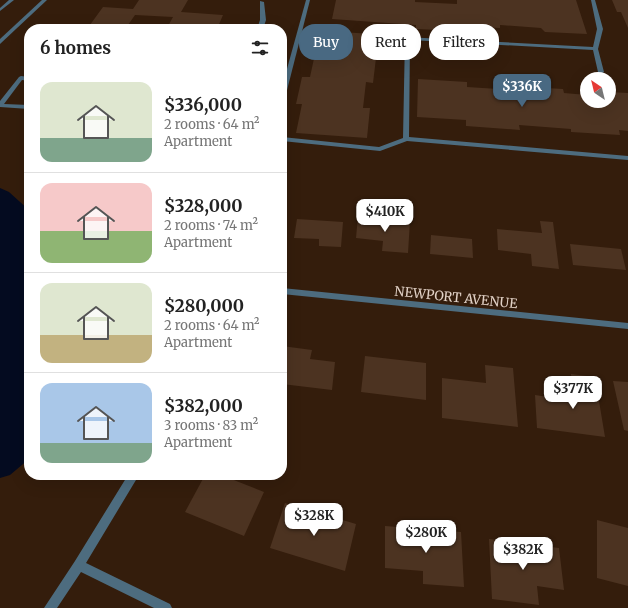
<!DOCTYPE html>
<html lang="en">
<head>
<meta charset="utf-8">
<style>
  body { margin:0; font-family:Merriweather,serif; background:#f2f2f2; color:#222; height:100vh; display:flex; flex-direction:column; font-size:15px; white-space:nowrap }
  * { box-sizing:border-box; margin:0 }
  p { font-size:13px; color:#767676 }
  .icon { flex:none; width:22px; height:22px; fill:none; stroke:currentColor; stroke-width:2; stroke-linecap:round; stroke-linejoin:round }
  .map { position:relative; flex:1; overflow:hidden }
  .details { position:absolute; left:24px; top:24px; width:263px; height:456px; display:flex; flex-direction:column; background:#fff; border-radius:16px; box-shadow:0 4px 16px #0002 }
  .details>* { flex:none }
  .guide { position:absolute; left:299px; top:24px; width:269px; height:36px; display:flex; gap:8px }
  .needle { width:26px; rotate:325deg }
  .controls { position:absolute; left:580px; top:72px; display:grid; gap:8px }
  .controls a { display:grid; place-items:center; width:36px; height:36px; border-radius:50%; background:#fff; box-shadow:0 4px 16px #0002; font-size:20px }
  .price { position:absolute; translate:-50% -34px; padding:0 9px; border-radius:8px; background:#fff; color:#222; font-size:13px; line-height:26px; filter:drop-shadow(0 1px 2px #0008) }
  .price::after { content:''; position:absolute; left:50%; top:24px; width:12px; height:9px; margin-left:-6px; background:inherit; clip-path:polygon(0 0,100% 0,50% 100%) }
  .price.on { background:#496982; color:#fff }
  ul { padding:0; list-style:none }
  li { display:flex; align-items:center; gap:12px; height:100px; padding:0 16px }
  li+li { border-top:1px solid #e0e0e0 }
  li span { display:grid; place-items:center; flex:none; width:112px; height:80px; border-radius:12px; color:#555 }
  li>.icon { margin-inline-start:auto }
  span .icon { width:48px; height:48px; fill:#fffc; stroke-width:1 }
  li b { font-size:17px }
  h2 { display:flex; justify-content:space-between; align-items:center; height:48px; padding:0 16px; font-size:17px }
  .pill { padding:0 14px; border-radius:16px; background:#fff; box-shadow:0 4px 16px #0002; font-size:14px; line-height:36px }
  .pill.on { background:#496982; color:#fff }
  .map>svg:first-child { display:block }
</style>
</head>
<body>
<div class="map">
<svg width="628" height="608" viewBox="0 0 628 608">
  <rect width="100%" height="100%" fill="#341d0c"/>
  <!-- water -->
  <polygon fill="#040b20" points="0,188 9,192 29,210 29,459 10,475 0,478"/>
  <!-- building -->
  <g fill="#4c3321" fill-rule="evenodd">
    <path d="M139,0H188L181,12L223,15L217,29H87L103,7L133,9ZM135,15L173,17L167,28L128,25Z"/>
    <polygon points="336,0 415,0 415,2 457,4 457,0 576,0 587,34 545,32 541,28 500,25 500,28 460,26 460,31 416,29 416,25 332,19"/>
    <polygon points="612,0 628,0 628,28 621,12 617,12"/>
    <polygon points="312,30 372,34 369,57 376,58 373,83 366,82 363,108 370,108 367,138 296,133 302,104 296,104 302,77 310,77 315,54 307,54"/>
    <polygon points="418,79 467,82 467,87 516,90 512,86 563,89 564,93 587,95 587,101 609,101 609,92 628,93 628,131 619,130 620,135 571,132 571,129 519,125 520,130 466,126 466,120 417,117"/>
    <polygon points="358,216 410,221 408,253 382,251 383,241 356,238"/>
    <polygon points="297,219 343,222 341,247 319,246 319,239 294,238"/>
    <polygon points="540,221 553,222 559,269 532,266 531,254 498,250 497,229 542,233"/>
    <polygon points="431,235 472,239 473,258 430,254"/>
    <polygon points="570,244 621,249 626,270 573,265"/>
    <polygon points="282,346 312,350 310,359 335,362 332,390 282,384"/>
    <polygon points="365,356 426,363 426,400 361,392"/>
    <polygon points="485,365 513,368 518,427 442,418 442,378 486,383"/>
    <polygon points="571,374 595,377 605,437 537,428 535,395 574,401"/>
    <polygon points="613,381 628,382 628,431 624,430"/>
    <polygon points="205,475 221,475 264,492 244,536 185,512"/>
    <polygon points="285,503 356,524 345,571 270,548"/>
    <polygon points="597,520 628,528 628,586 597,578"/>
    <polygon points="385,526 461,532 464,587 423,584 423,571 385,568"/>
    <polygon points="489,539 559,548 564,590 537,586 539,605 492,599"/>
  </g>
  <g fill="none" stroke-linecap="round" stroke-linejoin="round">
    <!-- lane -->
    <g fill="#4d6c7f" fill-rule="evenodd">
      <polygon points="9,0 14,0 0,11 0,8"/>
      <polygon points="42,0 47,0 0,44 0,39"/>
      <polygon points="306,0 310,0 285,98 282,100 282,87"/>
      <polygon points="591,0 595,0 603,29 598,49 604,72 601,74 598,72 593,50 410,40 409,137 628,156 628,160 407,141 380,151 282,141 282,137 379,147 403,138 405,37 593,47 597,29"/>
      <polygon points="260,1 264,2 266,20 263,29 257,29 260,20"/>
      <polygon points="21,76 29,77 29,81 22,80 4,104 29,105 29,109 0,107 0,101 19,77"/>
    </g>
    <!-- street -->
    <g fill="#4d6c7f" fill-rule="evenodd">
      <polygon points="282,288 628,323 628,329 282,294"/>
      <polygon points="128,475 139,475 86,563 170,604 172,608 154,608 81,572 57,608 44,608 75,561"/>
    </g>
  </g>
  <g text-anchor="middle" stroke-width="3" stroke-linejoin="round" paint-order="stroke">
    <!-- street labels -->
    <g font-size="13" fill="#e2d2c7" stroke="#341d0c">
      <text transform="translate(456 297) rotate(6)" y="5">NEWPORT AVENUE</text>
    </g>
  </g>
</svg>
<div class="controls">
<a><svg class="needle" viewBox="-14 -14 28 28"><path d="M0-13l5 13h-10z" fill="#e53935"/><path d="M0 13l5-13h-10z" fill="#767676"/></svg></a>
</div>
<b class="price on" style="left:522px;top:108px">$336K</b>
<b class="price" style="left:385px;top:233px">$410K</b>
<b class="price" style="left:573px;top:410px">$377K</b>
<b class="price" style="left:314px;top:537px">$328K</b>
<b class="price" style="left:426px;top:554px">$280K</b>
<b class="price" style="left:523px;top:571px">$382K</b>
<div class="guide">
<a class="pill on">Buy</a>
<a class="pill">Rent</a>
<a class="pill">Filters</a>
</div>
<section class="details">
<h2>6 homes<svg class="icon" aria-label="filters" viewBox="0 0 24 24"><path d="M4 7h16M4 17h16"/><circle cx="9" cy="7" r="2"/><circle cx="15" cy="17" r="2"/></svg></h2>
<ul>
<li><span style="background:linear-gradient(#dfe7d0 70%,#7fa58c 0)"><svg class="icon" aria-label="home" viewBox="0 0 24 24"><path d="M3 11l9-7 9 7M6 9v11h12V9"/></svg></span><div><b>$336,000</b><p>2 rooms · 64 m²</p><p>Apartment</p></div></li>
<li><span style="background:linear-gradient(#f6c9c9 60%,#8fb573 0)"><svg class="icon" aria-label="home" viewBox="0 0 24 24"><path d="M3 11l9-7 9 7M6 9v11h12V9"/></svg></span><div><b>$328,000</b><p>2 rooms · 74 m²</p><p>Apartment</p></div></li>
<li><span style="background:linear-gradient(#dfe7d0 65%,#c2b280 0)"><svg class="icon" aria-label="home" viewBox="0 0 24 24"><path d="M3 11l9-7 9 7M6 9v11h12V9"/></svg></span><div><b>$280,000</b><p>2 rooms · 64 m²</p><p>Apartment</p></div></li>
<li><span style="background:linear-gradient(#a9c7e8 75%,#7fa58c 0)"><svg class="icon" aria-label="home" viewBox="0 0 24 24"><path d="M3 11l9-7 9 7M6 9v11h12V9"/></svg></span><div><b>$382,000</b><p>3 rooms · 83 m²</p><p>Apartment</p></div></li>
</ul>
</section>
</div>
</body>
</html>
